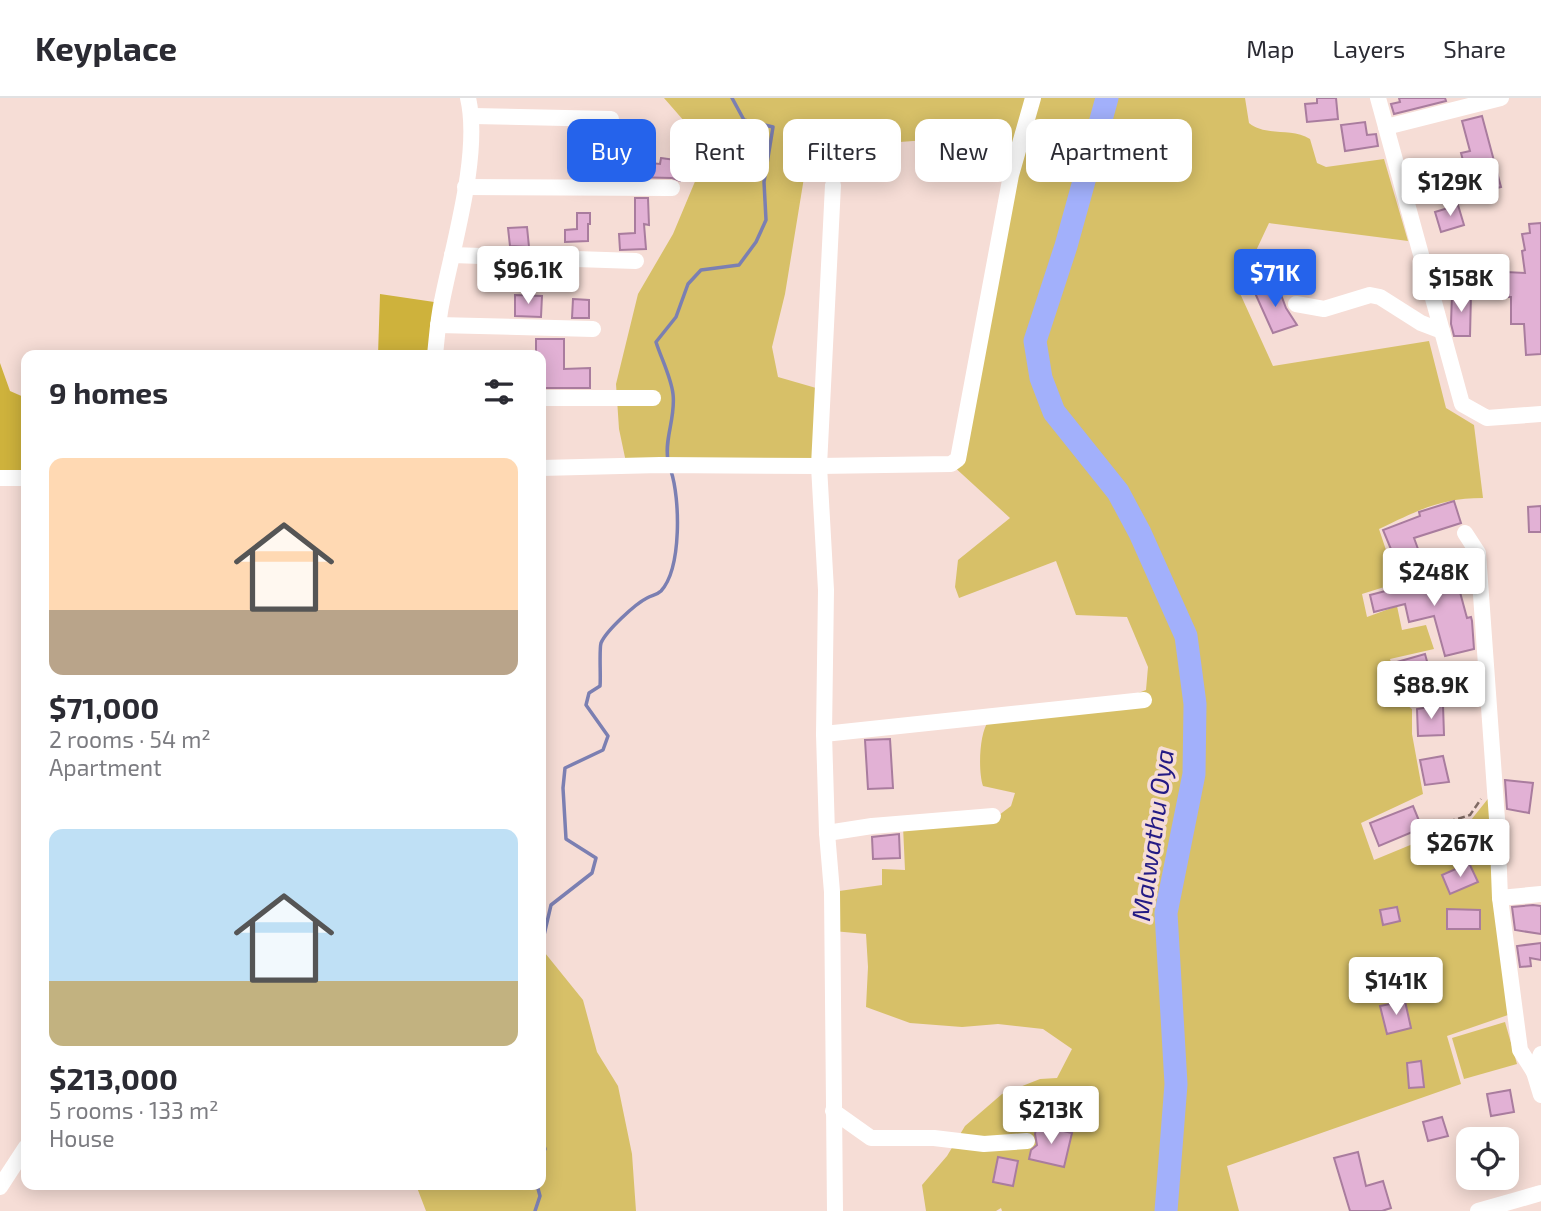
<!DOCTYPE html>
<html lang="en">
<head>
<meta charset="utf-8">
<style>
  body { margin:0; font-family:"Exo 2",sans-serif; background:#f2f2f3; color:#2b2b33; height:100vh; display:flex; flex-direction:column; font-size:26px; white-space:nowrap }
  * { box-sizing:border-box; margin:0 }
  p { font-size:23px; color:#7c7c81 }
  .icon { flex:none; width:38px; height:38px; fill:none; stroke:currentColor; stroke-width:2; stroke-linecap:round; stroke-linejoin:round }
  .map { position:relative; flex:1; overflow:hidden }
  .details { position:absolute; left:21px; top:252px; width:525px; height:840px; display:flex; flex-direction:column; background:#fff; border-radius:14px; box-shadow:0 4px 18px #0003 }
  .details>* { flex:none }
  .banner { position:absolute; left:567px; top:21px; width:665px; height:63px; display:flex; gap:14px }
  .controls { position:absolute; left:1456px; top:1029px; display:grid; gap:14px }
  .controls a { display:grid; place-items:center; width:63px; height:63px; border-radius:14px; background:#fff; box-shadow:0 4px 18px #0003; font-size:35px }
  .price { position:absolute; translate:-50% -60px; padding:0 16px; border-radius:7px; background:#fff; color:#222; font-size:23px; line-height:46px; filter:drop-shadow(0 2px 4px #0008) }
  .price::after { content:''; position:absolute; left:50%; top:42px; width:21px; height:16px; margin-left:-10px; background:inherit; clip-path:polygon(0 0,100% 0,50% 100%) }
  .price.selected { background:#2563eb; color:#fff }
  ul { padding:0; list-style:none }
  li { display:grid; align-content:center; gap:14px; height:371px; padding:0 28px }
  li span { display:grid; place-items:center; height:217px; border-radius:14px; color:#555 }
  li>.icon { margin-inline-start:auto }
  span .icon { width:126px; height:126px; fill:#fffc; stroke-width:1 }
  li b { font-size:30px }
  h2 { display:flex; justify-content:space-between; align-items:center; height:84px; padding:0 28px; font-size:30px }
  .chip { padding:0 24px; border-radius:14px; background:#fff; box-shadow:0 4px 18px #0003; font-size:24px; line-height:63px }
  .chip.selected { background:#2563eb; color:#fff }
  header { display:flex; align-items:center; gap:42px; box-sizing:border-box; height:98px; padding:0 35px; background:#fff; border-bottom:2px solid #e1e1e2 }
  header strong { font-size:33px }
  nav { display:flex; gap:38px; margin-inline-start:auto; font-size:24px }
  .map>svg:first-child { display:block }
</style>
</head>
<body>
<header>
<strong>Keyplace</strong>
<nav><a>Map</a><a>Layers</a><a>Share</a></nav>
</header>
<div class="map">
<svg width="1541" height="1113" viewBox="0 0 1541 1113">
  <rect width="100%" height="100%" fill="#f6ddd6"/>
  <!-- green -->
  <g fill="#d7c068">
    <path d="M664,0H1245L1249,25C1266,39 1291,29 1310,41L1317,65L1326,69L1384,61L1408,143L1269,125L1238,191L1273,268L1429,243L1446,310L1474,327L1483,400C1440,400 1417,413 1379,431L1397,485L1362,496L1367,519L1397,508L1402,532L1426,527L1434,551L1390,561L1403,604L1412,611V636L1423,696L1361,725L1374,762L1471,722L1491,697L1508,917L1447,938L1461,986L1227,1068L1239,1113H1002L1001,1110L996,1113H926L922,1087L947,1058L965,1028L1002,996L1040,981L1057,980L1072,951L1043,931L998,926L962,929L910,925L866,909L868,869L866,836L833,833L832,794L882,787V771L905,772L903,728L995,720L1011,708L1015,695L983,688C978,673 979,635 989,622L1120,602L1146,592L1148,569L1127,519L1076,517L1056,463L959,500L955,489L958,462L1010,420L951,366L1011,76L968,39L886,45L854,27L841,29L809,49L785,196L772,249L778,279L823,292L819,368L627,369L619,331L616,286L638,196L673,136L704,62L691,31Z"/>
    <polygon points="541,850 583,902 597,954 618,988 632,1056 636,1113 426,1113 416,1087 541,1087"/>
    <polygon points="1505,924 1517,966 1464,981 1452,940"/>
  </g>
  <!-- forest -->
  <g fill="#ceb23c">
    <polygon points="380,196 441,205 435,257 378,257"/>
    <polygon points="0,265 10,293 26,300 26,343 22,355 25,380 0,379"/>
  </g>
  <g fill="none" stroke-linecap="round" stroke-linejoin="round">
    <!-- stream -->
    <g stroke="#7b7fb2" stroke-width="3.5">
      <path d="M668,362C664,341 676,319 673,296C671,279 661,260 656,244L676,219L688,186L701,172L739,167L756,144L766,122L764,84L773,29L744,22L732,0"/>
      <path d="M541,839L544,837L551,807L592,775L596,760L566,741L563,690L565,670L603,652L608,638L586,607L589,595L600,588C601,580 599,552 601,545C606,533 635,506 647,500C652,497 657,497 661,493C682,470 680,400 671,373"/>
      <polyline points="541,1038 545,1051 541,1059"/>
      <polyline points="535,1113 540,1098 537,1087"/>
    </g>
    <!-- river -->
    <polyline stroke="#a2b0fb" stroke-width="23" points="1107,0 1066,148 1035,243 1041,280 1054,314 1118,394 1140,435 1186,538 1195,606 1194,676 1166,815 1176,986 1166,1113"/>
  </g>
  <!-- building -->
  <g fill="#e2b1d5" stroke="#a97c9e" stroke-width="2">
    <polygon points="1317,0 1336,0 1338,21 1307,24 1305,6 1317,5"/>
    <polygon points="1399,0 1445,0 1446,3 1394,16 1391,6 1400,4"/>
    <polygon points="1482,18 1501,89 1472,96 1461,55 1470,53 1462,23"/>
    <polygon points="1365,24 1367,37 1376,36 1378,48 1345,53 1341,27"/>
    <polygon points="598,37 599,56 595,56 594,79 572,78 572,38"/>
    <polygon points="661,60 683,63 680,83 672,80 629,79 630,63 660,66"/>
    <polygon points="635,100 648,100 649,127 644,126 646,151 620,152 619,136 635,135"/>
    <polygon points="1458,107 1464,127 1441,134 1435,114"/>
    <polygon points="577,115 590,115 590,126 588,126 588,143 565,144 565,132 577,131"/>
    <polygon points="1541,125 1541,256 1526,257 1524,226 1511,226 1511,199 1505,199 1506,174 1525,175 1522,153 1525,152 1522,136 1530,135 1529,126"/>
    <polygon points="527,129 529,149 510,148 508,130"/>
    <polygon points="1277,186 1286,210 1297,227 1273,235 1255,195"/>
    <polygon points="1452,195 1471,196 1470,238 1454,238 1451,226"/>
    <polygon points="515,197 542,198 541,219 515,218"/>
    <polygon points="573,201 589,202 589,220 572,220"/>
    <polygon points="536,241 564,241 564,271 590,270 590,290 541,290 541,257 536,257"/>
    <polygon points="1454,403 1461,425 1414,440 1418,451 1395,461 1383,432 1420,418 1419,414"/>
    <polygon points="1541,408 1541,434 1529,434 1528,409"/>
    <polygon points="1454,472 1467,520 1471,519 1472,523 1474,551 1445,558 1434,518 1409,524 1405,506 1374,514 1370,497 1401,489 1400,485"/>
    <polygon points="1425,556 1434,589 1407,597 1397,564"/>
    <polygon points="1443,607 1444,637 1418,638 1417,611"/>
    <polygon points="890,641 893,690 868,691 865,642"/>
    <polygon points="1443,658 1449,684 1425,687 1420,662"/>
    <polygon points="1505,682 1533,685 1529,715 1507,711"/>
    <polygon points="1413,708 1422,730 1379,748 1370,725"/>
    <polygon points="899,736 900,760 873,761 872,739"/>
    <polygon points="1469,765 1478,784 1450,796 1442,777"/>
    <polygon points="1533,807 1541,808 1541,836 1515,832 1512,809"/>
    <polygon points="1397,809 1400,823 1383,827 1380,812"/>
    <polygon points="1447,811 1480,812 1480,831 1447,831"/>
    <polygon points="1541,845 1541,862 1530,860 1531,868 1520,869 1517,848"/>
    <polygon points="1405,903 1411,930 1387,936 1380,908"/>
    <polygon points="1421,963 1424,989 1409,990 1407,965"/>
    <polygon points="1510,992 1514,1014 1491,1018 1487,996"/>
    <polygon points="1442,1019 1448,1038 1428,1043 1423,1024"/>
    <polygon points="1037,1027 1072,1035 1064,1069 1029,1061 1031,1052 1037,1047 1035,1036"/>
    <polygon points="1358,1054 1366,1088 1383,1083 1391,1110 1382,1113 1350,1113 1334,1060"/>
    <polygon points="998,1059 1018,1063 1013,1088 993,1084"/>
  </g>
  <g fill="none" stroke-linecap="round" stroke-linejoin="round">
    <!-- path -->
    <polyline stroke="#816b65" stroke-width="2.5" stroke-dasharray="7 3.5" stroke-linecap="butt" points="1428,730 1470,717 1481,701"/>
    <!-- minor -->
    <g stroke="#fff" stroke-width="16">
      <polyline points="1378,0 1462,306 1487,320 1541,316"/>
      <polyline points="473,18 611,21"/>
      <polyline points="1386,29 1501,0"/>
      <polyline points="833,87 819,368 826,492 824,636 827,735 832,794 835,1113"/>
      <polyline points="465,89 672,90"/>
      <polyline points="452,157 636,163"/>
      <polyline points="1296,206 1324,211 1370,197 1380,199 1421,225 1442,233"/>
      <polyline points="438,227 593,231"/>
      <path d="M435,257C437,239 438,221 442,203C453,147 481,55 468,0"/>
      <polyline points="541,300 653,300"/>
      <polyline points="541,370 660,367 819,368 951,366 958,361 1011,77 1033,0"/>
      <polyline points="0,380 26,380"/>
      <polyline points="1465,435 1478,455 1497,721 1500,800 1520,952 1534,974"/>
      <polyline points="824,636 1144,602"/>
      <polyline points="827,735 872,728 993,718"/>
      <polyline points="1500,800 1541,796"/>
      <polyline points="1541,956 1534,974 1541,997"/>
      <polyline points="833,1013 871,1040 934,1040 984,1046 1027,1043"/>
      <polyline points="0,1089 26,1049"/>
      <polyline points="1478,1113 1541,1095"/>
    </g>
  </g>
  <g text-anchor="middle" stroke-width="7" stroke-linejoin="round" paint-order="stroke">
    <!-- water labels -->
    <g font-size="26" font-style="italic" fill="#241b85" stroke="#f6ddd6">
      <text transform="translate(1153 737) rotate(-82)" y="9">Malwathu Oya</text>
    </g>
  </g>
</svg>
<div class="controls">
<a><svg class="icon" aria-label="locate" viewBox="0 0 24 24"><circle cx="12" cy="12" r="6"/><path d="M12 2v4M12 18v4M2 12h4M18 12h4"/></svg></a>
</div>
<b class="price" style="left:1450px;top:120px">$129K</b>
<b class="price" style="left:528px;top:208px">$96.1K</b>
<b class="price selected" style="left:1275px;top:211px">$71K</b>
<b class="price" style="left:1461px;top:216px">$158K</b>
<b class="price" style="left:1434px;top:510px">$248K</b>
<b class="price" style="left:1431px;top:623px">$88.9K</b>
<b class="price" style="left:1460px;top:781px">$267K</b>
<b class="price" style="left:1396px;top:919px">$141K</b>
<b class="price" style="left:1051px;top:1048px">$213K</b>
<div class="banner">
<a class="chip selected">Buy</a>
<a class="chip">Rent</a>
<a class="chip">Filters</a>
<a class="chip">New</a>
<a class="chip">Apartment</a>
</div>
<section class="details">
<h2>9 homes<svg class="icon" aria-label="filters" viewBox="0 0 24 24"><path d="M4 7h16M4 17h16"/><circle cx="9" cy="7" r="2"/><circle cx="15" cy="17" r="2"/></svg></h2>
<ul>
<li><span style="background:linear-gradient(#ffd9b3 70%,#b9a48a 0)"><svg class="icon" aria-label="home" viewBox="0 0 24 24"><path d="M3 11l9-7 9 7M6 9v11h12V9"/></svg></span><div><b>$71,000</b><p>2 rooms · 54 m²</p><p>Apartment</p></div></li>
<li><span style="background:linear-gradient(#bfe0f5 70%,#c2b280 0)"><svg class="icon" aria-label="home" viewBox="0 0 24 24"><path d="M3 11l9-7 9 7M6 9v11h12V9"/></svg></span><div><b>$213,000</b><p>5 rooms · 133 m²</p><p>House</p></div></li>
</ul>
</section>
</div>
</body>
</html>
